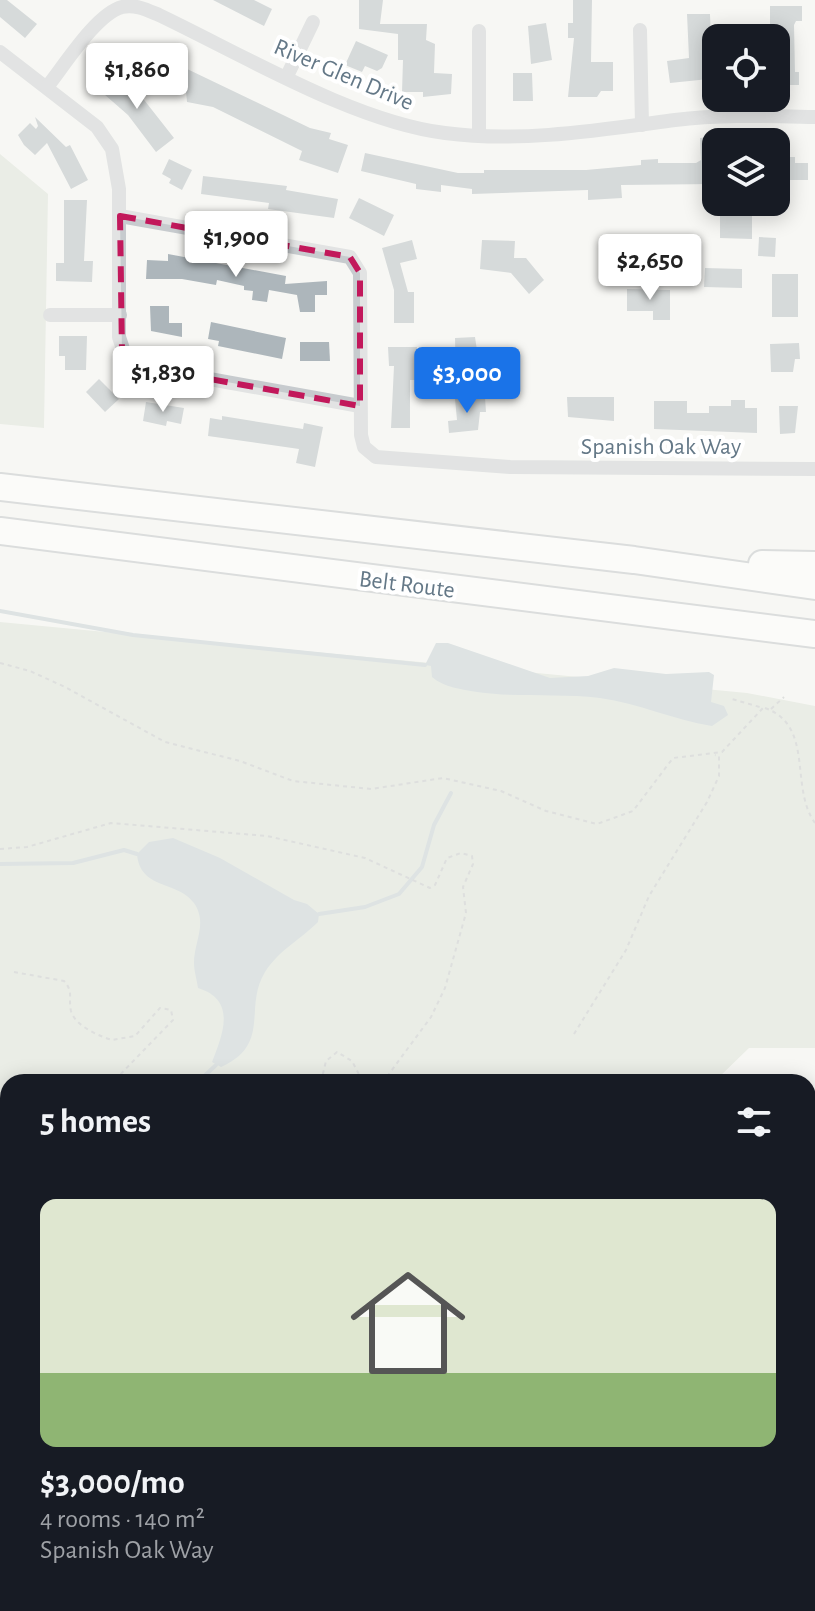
<!DOCTYPE html>
<html lang="en">
<head>
<meta charset="utf-8">
<style>
  body { margin:0; font-family:"Alegreya Sans",sans-serif; background:#20242c; color:#f1f3f6; height:100vh; display:flex; flex-direction:column; font-size:30px; white-space:nowrap }
  * { box-sizing:border-box; margin:0 }
  p { font-size:26px; color:#9ea1a6 }
  .icon { flex:none; width:44px; height:44px; fill:none; stroke:currentColor; stroke-width:2; stroke-linecap:round; stroke-linejoin:round }
  .map { position:relative; flex:1; overflow:hidden }
  .details { position:absolute; left:0px; top:1074px; width:816px; height:538px; display:flex; flex-direction:column; background:#171b24; border-radius:24px 24px 0 0; box-shadow:0 4px 20px #0003 }
  .details>* { flex:none }
  .tools { position:absolute; left:702px; top:24px; display:grid; gap:16px }
  .tools a { display:grid; place-items:center; width:88px; height:88px; border-radius:16px; background:#171b24; box-shadow:0 4px 20px #0003; font-size:40px }
  .price { position:absolute; translate:-50% -68px; padding:0 18px; border-radius:8px; background:#fff; color:#222; font-size:26px; line-height:52px; filter:drop-shadow(0 2px 4px #0008) }
  .price::after { content:''; position:absolute; left:50%; top:48px; width:24px; height:18px; margin-left:-12px; background:inherit; clip-path:polygon(0 0,100% 0,50% 100%) }
  .price.current { background:#1a73e8; color:#fff }
  ul { padding:0; list-style:none }
  li { display:grid; align-content:center; gap:16px; height:424px; padding:0 40px }
  li+li { border-top:2px solid #363941 }
  li span { display:grid; place-items:center; height:248px; border-radius:16px; color:#555 }
  li>.icon { margin-inline-start:auto }
  span .icon { width:144px; height:144px; fill:#fffc; stroke-width:1 }
  li b { font-size:34px }
  h2 { display:flex; justify-content:space-between; align-items:center; height:96px; padding:0 40px; font-size:34px }
  .map>svg:first-child { display:block }
</style>
</head>
<body>
<div class="map">
<svg width="815" height="1611" viewBox="0 0 815 1611">
  <rect width="100%" height="100%" fill="#f7f7f4"/>
  <!-- green -->
  <g fill="#d9e0d5">
    <polygon points="0,154 48,194 44,428 0,424"/>
    <polygon points="0,622 747,693 815,706 815,1048 749,1048 714,1082 8,1082 8,1604 528,1604 474,1611 0,1611"/>
    <polygon points="815,1355 815,1567 808,1567 808,1356"/>
  </g>
  <!-- water -->
  <g fill="#becacf">
    <path d="M436,643H448L550,678L588,676L614,668L666,674L709,672L714,675L711,702L724,706L728,715L712,726C673,720 639,703 600,698C559,693 518,698 477,692C461,689 445,688 432,677L431,666L425,665Z"/>
    <path d="M173,838L220,858L294,900L307,904L319,914L318,922C300,940 280,949 265,972C243,1008 272,1044 221,1067L212,1062C223,1034 237,1000 198,988C197,980 194,971 194,963C194,942 208,923 194,903C177,880 140,890 137,854L149,842Z"/>
  </g>
  <g fill="none" stroke-linecap="round" stroke-linejoin="round">
    <!-- stream -->
    <g stroke="#becacf" stroke-width="4">
      <polyline points="0,611 133,635 425,665"/>
      <polyline points="0,864 73,863 124,850 137,854"/>
      <polyline points="319,914 365,907 399,894 422,867 434,825 451,793"/>
      <polyline points="198,1082 216,1065"/>
    </g>
  </g>
  <!-- building -->
  <g fill="#adb6bb">
    <polygon points="0,0 7,0 37,24 25,38 0,17"/>
    <polygon points="213,0 254,0 272,9 264,26"/>
    <polygon points="359,0 383,0 380,24 427,24 426,40 435,44 434,73 452,74 451,94 423,97 423,92 402,92 403,60 398,60 398,34 359,29"/>
    <polygon points="573,0 592,0 591,62 613,62 613,91 601,91 597,97 568,97 574,38 568,38 568,23 573,23"/>
    <polygon points="770,6 802,6 802,21 796,21 794,25 795,72 799,72 799,85 776,85 776,36 770,36"/>
    <polygon points="687,14 710,14 711,41 704,41 709,79 670,83 667,61 689,58"/>
    <polygon points="546,23 552,60 531,64 528,26"/>
    <polygon points="356,41 388,55 382,68 377,71 365,66 362,72 345,65"/>
    <polygon points="135,44 310,128 331,133 329,139 348,145 338,173 299,160 302,151 213,107 187,102 186,91 175,86 177,80 127,62"/>
    <polygon points="110,72 141,96 174,138 156,152 128,115 97,88"/>
    <polygon points="513,73 532,73 533,101 513,101"/>
    <polygon points="35,117 66,147 70,145 88,180 71,189 47,143 35,155 24,145 18,135 30,123 36,129 38,126"/>
    <polygon points="709,137 711,158 716,158 716,184 621,185 622,198 588,200 588,190 472,194 472,189 441,185 441,192 416,189 416,184 361,171 365,153 458,173 484,173 484,170 586,170 641,165 641,160 658,159 658,163 696,163 701,160 700,138"/>
    <polygon points="780,157 795,157 795,163 808,163 808,180 780,180"/>
    <polygon points="169,159 192,170 182,190 169,183 171,179 162,174"/>
    <polygon points="203,176 287,186 286,190 338,199 334,218 268,209 269,203 201,194"/>
    <polygon points="359,198 394,215 384,236 349,218"/>
    <polygon points="64,200 87,200 84,261 93,261 92,282 56,281 56,263 64,263"/>
    <polygon points="720,216 752,216 752,239 720,238"/>
    <polygon points="759,237 776,238 775,257 758,256"/>
    <polygon points="412,240 417,259 400,263 408,292 414,292 414,323 394,323 394,290 382,248"/>
    <polygon points="482,240 515,241 514,258 526,258 544,280 529,294 511,273 480,269"/>
    <polygon points="168,254 286,276 285,284 327,281 327,295 315,295 315,312 300,312 297,295 269,290 267,302 252,300 253,291 244,290 244,286 217,280 216,285 182,279 146,279 147,260 168,261"/>
    <polygon points="705,268 742,269 742,288 704,287"/>
    <rect x="772" y="274" width="26" height="43"/>
    <polygon points="627,289 670,290 670,320 653,320 653,311 627,311"/>
    <polygon points="150,306 169,306 169,323 182,323 182,337 151,331"/>
    <polygon points="211,322 286,338 282,359 218,346 219,341 208,339"/>
    <polygon points="59,336 87,336 86,370 65,370 65,356 59,356"/>
    <polygon points="475,337 481,377 456,377 455,338"/>
    <polygon points="300,342 329,342 330,361 300,361"/>
    <polygon points="799,343 800,359 795,359 793,372 771,372 770,344"/>
    <polygon points="388,347 417,347 417,380 410,380 410,428 391,428 394,366 389,366"/>
    <polygon points="99,379 119,399 105,412 86,392"/>
    <polygon points="485,397 486,412 480,412 478,430 449,433 448,421 457,420 455,399"/>
    <polygon points="567,397 614,397 614,421 568,417"/>
    <polygon points="731,400 745,400 745,408 757,408 757,433 654,429 654,401 687,401 687,413 709,413 709,406 731,406"/>
    <polygon points="146,402 184,408 181,424 167,421 166,426 143,421"/>
    <polygon points="779,406 798,406 795,433 780,434"/>
    <polygon points="222,416 303,429 304,423 323,427 315,467 296,463 299,449 208,436 210,418 222,420"/>
  </g>
  <g fill="none" stroke-linecap="round" stroke-linejoin="round">
    <!-- secondary casing -->
    <g stroke="#b7bdc1" stroke-width="24">
      <g id="secondary">
        <polyline points="808,1591 815,1590"/>
        <polyline points="658,1611 711,1604"/>
      </g>
    </g>
    <!-- motorway casing -->
    <g stroke="#b9bdc0" stroke-width="30">
      <g id="motorway">
        <polyline points="0,487 634,560 815,586"/>
        <polyline points="0,531 815,634"/>
        <polyline points="762,564 815,565"/>
      </g>
    </g>
    <!-- path -->
    <g stroke="#bec1c3" stroke-width="2" stroke-dasharray="4 4" stroke-linecap="butt">
      <polyline points="0,663 30,671 65,687 165,742 240,761 293,781 371,789 443,778 501,791 546,811 597,824 633,811 673,758 722,752 763,708 732,699"/>
      <path d="M765,708C815,726 789,787 815,823"/>
      <polyline points="771,709 784,697"/>
      <polyline points="0,849 27,847 111,823 267,836 365,858 430,888 435,885 447,858 461,853 472,856 473,864 463,887 466,913 445,988 431,1017 383,1082"/>
      <path d="M14,972L64,981C74,992 68,998 71,1011C75,1026 99,1036 112,1040L135,1036L160,1008L171,1010L173,1020L113,1082"/>
      <polyline points="574,1034 626,950 649,896 707,802 719,776 719,756 715,755"/>
      <polyline points="321,1082 326,1061 337,1052 352,1061 363,1082"/>
      <polyline points="0,1190 8,1187"/>
      <polyline points="0,1444 8,1428"/>
      <polyline points="808,1499 811,1501 808,1517"/>
    </g>
    <!-- minor -->
    <g stroke="#c7cbce" stroke-width="14">
      <polyline points="640,30 642,125"/>
      <polyline points="0,52 97,127 112,149 119,189 119,337 126,358 143,367 360,406"/>
      <polyline points="287,76 313,22"/>
      <path d="M47,87C64,66 96,14 122,7C135,4 147,10 159,15C243,55 355,122 445,133C521,143 600,130 675,120C721,114 769,116 815,117"/>
      <polyline points="479,134 479,31"/>
      <polyline points="120,216 350,257 360,273 361,435 364,447 376,457 510,467 815,469"/>
      <polyline points="50,315 120,315"/>
    </g>
    <!-- secondary -->
    <use href="#secondary" stroke="#fff" stroke-width="20"/>
    <!-- motorway -->
    <use href="#motorway" stroke="#fff" stroke-width="26"/>
  </g>
  <!-- marked area -->
  <path d="M0 0H815V1611H0ZM120,216L350,257L360,273V406L143,367L122,353Z" fill="#f7f7f4" fill-opacity=".55" fill-rule="evenodd"/>
  <path fill="none" stroke="#c2185b" stroke-width="6" stroke-dasharray="16 10" stroke-linejoin="round" d="M120,216L350,257L360,273V406L143,367L122,353Z"/>
  <g text-anchor="middle" stroke-width="8" stroke-linejoin="round" paint-order="stroke">
    <!-- street labels -->
    <g font-size="24" fill="#647887" stroke="#fff">
      <text transform="translate(344 74) rotate(23)" y="8">River Glen Drive</text>
      <text x="661" y="454">Spanish Oak Way</text>
      <text transform="translate(407 584) rotate(7)" y="8">Belt Route</text>
    </g>
  </g>
</svg>
<div class="tools">
<a><svg class="icon" aria-label="locate" viewBox="0 0 24 24"><circle cx="12" cy="12" r="6"/><path d="M12 2v4M12 18v4M2 12h4M18 12h4"/></svg></a>
<a><svg class="icon" aria-label="layers" viewBox="0 0 24 24"><path d="M12 4l9 5-9 5-9-5zM3 14l9 5 9-5"/></svg></a>
</div>
<b class="price" style="left:137px;top:111px">$1,860</b>
<b class="price" style="left:236px;top:279px">$1,900</b>
<b class="price" style="left:650px;top:302px">$2,650</b>
<b class="price" style="left:163px;top:414px">$1,830</b>
<b class="price current" style="left:467px;top:415px">$3,000</b>
<section class="details">
<h2>5 homes<svg class="icon" aria-label="filters" viewBox="0 0 24 24"><path d="M4 7h16M4 17h16"/><circle cx="9" cy="7" r="2"/><circle cx="15" cy="17" r="2"/></svg></h2>
<ul>
<li><span style="background:linear-gradient(#dfe7d0 70%,#8fb573 0)"><svg class="icon" aria-label="home" viewBox="0 0 24 24"><path d="M3 11l9-7 9 7M6 9v11h12V9"/></svg></span><div><b>$3,000/mo</b><p>4 rooms · 140 m²</p><p>Spanish Oak Way</p></div></li>
</ul>
</section>
</div>
</body>
</html>
